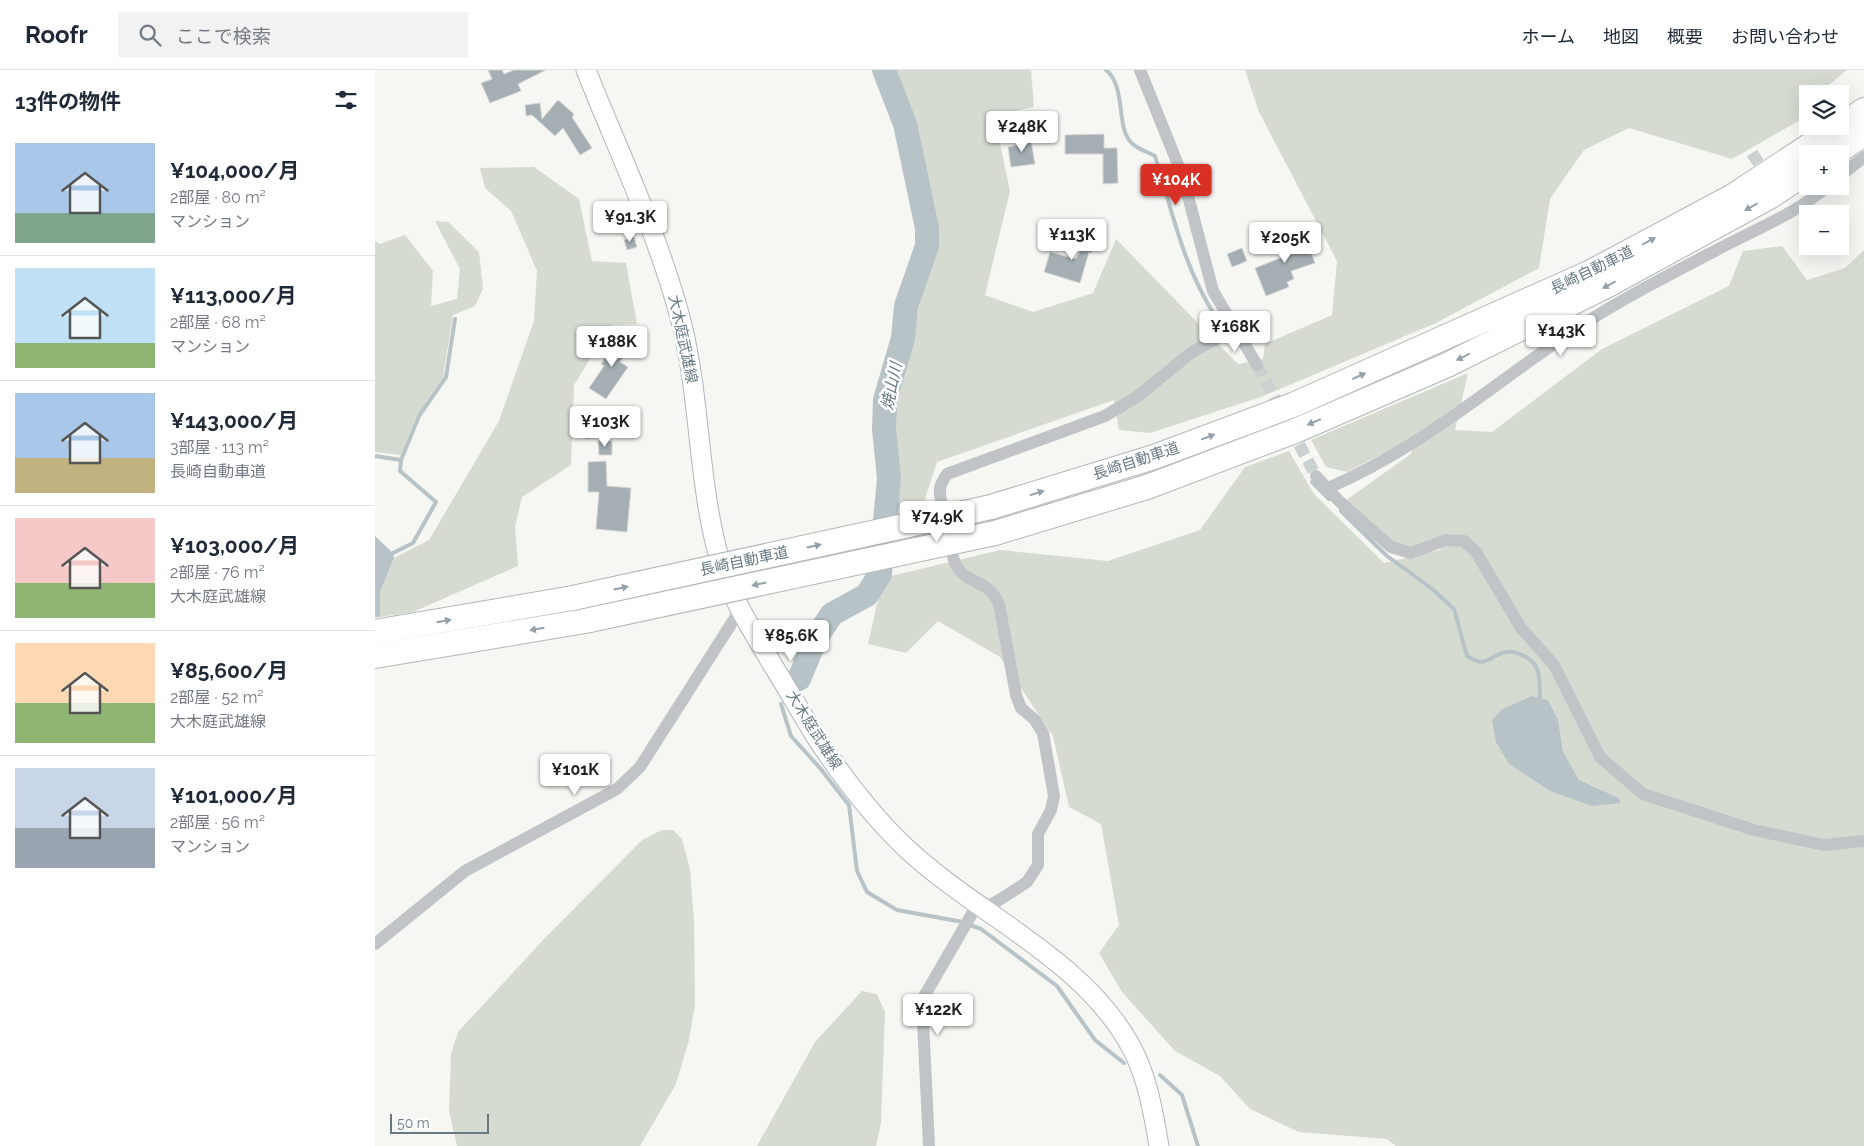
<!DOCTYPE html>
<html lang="ja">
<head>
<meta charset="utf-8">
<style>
  body { margin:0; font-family:Raleway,"Noto Sans JP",sans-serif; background:#f2f2f3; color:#1f2937; height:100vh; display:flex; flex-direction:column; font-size:19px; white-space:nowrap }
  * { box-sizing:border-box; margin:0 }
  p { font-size:16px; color:#747a83 }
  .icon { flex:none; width:28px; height:28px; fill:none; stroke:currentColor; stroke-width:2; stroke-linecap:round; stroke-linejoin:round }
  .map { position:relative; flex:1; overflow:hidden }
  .panel { display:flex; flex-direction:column; background:#fff; width:375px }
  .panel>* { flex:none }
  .fabs { position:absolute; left:1424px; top:15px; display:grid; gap:10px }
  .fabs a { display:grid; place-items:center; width:50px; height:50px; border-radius:0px; background:#fff; box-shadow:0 5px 20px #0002; font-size:25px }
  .scale { position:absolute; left:15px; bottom:12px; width:99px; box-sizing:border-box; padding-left:5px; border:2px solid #677982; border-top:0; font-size:14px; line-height:18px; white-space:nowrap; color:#677982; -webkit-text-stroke:4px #fff; paint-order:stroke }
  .price { position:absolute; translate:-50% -42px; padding:0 11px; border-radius:5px; background:#fff; color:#222; font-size:16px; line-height:32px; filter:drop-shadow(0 1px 2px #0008) }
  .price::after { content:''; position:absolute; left:50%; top:30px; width:15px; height:11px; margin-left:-8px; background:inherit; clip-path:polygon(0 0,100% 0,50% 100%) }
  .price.selected { background:#d93025; color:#fff }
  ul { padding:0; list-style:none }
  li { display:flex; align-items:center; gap:15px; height:125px; padding:0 15px }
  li+li { border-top:1px solid #e0e1e3 }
  li span { display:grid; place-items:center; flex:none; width:140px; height:100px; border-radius:0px; color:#555 }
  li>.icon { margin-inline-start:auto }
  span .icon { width:60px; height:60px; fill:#fffc; stroke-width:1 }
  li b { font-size:21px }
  h2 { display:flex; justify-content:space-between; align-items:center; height:60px; padding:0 15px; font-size:21px }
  header { display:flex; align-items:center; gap:30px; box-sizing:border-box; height:70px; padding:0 25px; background:#fff; border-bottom:1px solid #e0e1e3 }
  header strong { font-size:24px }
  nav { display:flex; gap:28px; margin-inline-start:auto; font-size:18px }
  .search { width:350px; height:45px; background:#f2f2f3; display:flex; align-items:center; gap:12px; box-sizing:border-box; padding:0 18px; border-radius:0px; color:#747a83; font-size:19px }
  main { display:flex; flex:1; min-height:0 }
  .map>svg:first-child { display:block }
</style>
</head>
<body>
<header>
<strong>Roofr</strong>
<div class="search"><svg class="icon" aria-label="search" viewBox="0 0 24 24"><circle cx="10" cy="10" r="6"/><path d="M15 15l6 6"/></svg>ここで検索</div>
<nav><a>ホーム</a><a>地図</a><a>概要</a><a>お問い合わせ</a></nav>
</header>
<main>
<section class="panel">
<h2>13件の物件<svg class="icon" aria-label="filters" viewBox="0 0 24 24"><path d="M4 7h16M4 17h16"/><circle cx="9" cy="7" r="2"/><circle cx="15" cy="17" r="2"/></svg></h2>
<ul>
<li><span style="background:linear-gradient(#a9c7e8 70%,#7fa58c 0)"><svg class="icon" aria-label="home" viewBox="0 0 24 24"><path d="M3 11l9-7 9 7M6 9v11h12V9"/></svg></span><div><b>¥104,000/月</b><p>2部屋 · 80 m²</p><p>マンション</p></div></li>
<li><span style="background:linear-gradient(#bfe0f5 75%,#8fb573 0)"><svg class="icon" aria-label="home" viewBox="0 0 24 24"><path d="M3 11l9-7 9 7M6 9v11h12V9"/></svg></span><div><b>¥113,000/月</b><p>2部屋 · 68 m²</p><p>マンション</p></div></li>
<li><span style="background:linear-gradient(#a9c7e8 65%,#c2b280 0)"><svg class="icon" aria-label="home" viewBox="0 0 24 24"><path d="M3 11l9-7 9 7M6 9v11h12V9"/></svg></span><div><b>¥143,000/月</b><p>3部屋 · 113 m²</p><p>長崎自動車道</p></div></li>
<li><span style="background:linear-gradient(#f6c9c9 65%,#8fb573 0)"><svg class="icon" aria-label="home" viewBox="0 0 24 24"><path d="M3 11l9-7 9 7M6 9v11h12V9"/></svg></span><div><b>¥103,000/月</b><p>2部屋 · 76 m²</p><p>大木庭武雄線</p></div></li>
<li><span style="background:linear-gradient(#ffd9b3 60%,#8fb573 0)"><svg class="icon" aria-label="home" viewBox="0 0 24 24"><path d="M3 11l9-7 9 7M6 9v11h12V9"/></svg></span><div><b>¥85,600/月</b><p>2部屋 · 52 m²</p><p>大木庭武雄線</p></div></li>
<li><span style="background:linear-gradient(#c9d6e8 60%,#9aa5b1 0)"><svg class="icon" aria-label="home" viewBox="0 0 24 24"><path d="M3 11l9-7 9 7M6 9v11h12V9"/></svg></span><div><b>¥101,000/月</b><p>2部屋 · 56 m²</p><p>マンション</p></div></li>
</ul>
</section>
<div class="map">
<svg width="1489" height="1076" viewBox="0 0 1489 1076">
  <rect width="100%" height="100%" fill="#f6f6f3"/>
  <!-- green -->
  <g fill="#d6dbd2" fill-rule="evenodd">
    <polygon points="519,0 656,0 659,37 619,45 635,121 610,225 658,242 718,223 741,169 863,294 888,289 890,274 957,245 962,191 884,42 870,0 1472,0 1443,24 1432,24 1432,46 1357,89 1254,58 1209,80 1175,129 1164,198 1061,253 886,327 775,363 744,360 739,330 562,392 549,432 520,438 514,350 560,175 532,34"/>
    <polygon points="159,97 204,129 217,191 251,193 262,254 236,255 199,315 196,395 147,427 140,457 143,496 38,542 5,547 5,522 19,488 54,470 124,351 159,251 162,201 136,141 110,118 105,98"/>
    <polygon points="60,151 73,152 104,182 108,219 100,236 78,245 68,307 41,347 26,385 0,382 0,171 5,174 30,165 58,201 56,236 82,229 85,199"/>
    <path d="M1407,176L1432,210L1470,198L1489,180V1076H1021L1012,1069L924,1062L875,1039L845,1006L800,981L747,922L724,883L744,855L726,754L694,737L678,666L625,587L563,551L531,583L493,574L508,508L625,480L733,491L825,460L870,397L914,381L939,424L1009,493L1065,480L1077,463L1036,478L1018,473L970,431L1037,383L1033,371L972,402L951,397L936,370L1093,303L1080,360L1117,362L1227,279L1354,216L1368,181ZM1157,626L1173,630L1183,649L1188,681L1204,710L1244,728L1175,721Z"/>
    <polygon points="287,760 298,760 307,769 315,799 319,850 320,935 314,970 301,1014 265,1076 82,1076 74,1041 76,984 83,962 168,870 267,770"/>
    <polygon points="487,921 502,924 510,942 506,1053 501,1076 382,1076 440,972"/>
  </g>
  <!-- water -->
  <g fill="#b7c3c6">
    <polygon points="0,466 18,483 19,488 5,522 5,547 0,547"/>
    <polygon points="1157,626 1173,630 1183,649 1188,681 1204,710 1244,728 1245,733 1217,736 1175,721 1134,694 1121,672 1117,650 1126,640"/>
  </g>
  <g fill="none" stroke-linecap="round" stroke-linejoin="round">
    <!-- stream -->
    <g stroke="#b7c3c6" stroke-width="4">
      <path d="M731,0C753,18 739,61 759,75C765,80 773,82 780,86C797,141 809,199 841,247"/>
      <polyline points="0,386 26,390 44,346 71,307 80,249"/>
      <polyline points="937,412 954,429"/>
      <path d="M966,441L1012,486L1056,518L1079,539L1092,586C1113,600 1114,584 1132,582C1138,581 1145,584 1151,587C1167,596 1164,611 1165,628"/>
      <polyline points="18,483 38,473 61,432 25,401 26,390"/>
      <polyline points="406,634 416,666 445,698 474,735 482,801 492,822 522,840 588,852"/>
      <polyline points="595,855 606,859 682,916 720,970 749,993"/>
      <polyline points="785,1005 807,1025 823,1076"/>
    </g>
    <!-- river -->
    <polyline stroke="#b7c3c6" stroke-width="24" points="424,609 441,568 457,544 492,525 505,504 514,408 509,359 510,330 528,268 531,236 552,176 552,158 530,54 509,0"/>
  </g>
  <!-- building -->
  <g fill="#a5aeb2" stroke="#d7d7d6">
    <polygon points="113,0 127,0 129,4 139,0 171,0 143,14 146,21 115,33 106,13 117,9"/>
    <polygon points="183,30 199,44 197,47 217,78 205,85 188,58 180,66 157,45 151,46 150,35 165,33 167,49"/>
    <polygon points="729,64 729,78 742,78 743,113 728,114 728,84 690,84 690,65"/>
    <polygon points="655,65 660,94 636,97 633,77 644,75 642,67"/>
    <polygon points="715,160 725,164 716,183 714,182 705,213 669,202 675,182 701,189"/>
    <polygon points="928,161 940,193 916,201 919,209 912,212 914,217 891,226 880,198 908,187 904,176 909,175 906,169"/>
    <polygon points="259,167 262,177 252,180 249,170"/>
    <polygon points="867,178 872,191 857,197 852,184"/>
    <polygon points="245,265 258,273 245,292 253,297 231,329 214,318 229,296 226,294"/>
    <polygon points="210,352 223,352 223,368 210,369"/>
    <polygon points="223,371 237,371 237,385 224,385"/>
    <polygon points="231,391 232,416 256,418 252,462 221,459 224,422 213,422 213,392"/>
  </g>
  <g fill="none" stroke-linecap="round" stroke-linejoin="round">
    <!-- minor-tunnel -->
    <g stroke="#cbd0d1" stroke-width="12" stroke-dasharray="12 6" stroke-linecap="butt">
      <polyline points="1377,83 1409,132"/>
      <polyline points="882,295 941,406"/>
    </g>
    <!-- secondary casing -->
    <g stroke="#b0b6ba" stroke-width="21">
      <path id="secondary" d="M211,0C244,83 285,168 307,255C325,329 323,406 342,480C352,522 376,558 397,594C413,619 427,645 443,670C469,709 497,746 531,778C601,844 705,887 754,973C772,1004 778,1041 784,1076"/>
    </g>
    <!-- motorway casing -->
    <g stroke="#b1b6b8" stroke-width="26">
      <g id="motorway">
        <polyline points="1465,56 1489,40"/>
        <polyline points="1459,84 1489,64"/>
        <polyline points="616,437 779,387 918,335 1216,202 1358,126 1464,56"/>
        <polyline points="620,463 772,417 920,361 1072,295 1231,216 1396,126 1432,102"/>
        <polyline points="0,562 198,528"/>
        <polyline points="0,586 210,551"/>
      </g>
    </g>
    <!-- minor -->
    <g stroke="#c0c4c7" stroke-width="12">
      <polyline points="765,0 808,107 838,221 882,295"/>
      <polyline points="1465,106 1489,87"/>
      <polyline points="941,406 964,431 1016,477 1036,483 1071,470 1089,471 1101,482 1146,558 1179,595 1225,687 1268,724 1379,760 1449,775 1489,771"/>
      <path d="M953,418C1049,377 1121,311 1207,255C1252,226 1307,198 1355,173C1389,156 1424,141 1453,116"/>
      <polyline points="0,874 90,801 242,719 265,697 365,540"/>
      <path d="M554,1076L547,930L598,842L621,832L652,812L663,795V764L676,740L679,726L668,663L660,650L646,638L641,625L624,534C613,509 594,515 582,497C576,487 564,430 565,418C566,413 569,409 572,404L730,346L763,326L817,282L862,258"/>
    </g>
    <!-- secondary -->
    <use href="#secondary" stroke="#fff" stroke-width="19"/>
    <!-- motorway -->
    <use href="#motorway" stroke="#fff" stroke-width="24"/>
    <!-- motorway-bridge casing -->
    <g stroke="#b1b6b8" stroke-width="26" stroke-linecap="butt">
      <g id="motorway-bridge">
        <polyline points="198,528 616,437"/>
        <polyline points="210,551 620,463"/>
      </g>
    </g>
    <!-- motorway-bridge -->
    <use href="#motorway-bridge" stroke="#fff" stroke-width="24"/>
  </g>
  <!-- one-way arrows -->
  <defs><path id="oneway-solid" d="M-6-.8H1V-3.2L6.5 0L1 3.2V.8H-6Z" transform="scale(1.25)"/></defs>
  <g fill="#95a1a8">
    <use href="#oneway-solid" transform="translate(1376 137) rotate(151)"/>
    <use href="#oneway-solid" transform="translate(1274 171) rotate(-28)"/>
    <use href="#oneway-solid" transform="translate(1234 215) rotate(152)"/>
    <use href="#oneway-solid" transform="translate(1088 287) rotate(154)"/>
    <use href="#oneway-solid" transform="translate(984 306) rotate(-24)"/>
    <use href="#oneway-solid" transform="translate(939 352) rotate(157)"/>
    <use href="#oneway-solid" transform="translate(833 367) rotate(-21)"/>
    <use href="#oneway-solid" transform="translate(662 423) rotate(-17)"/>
    <use href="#oneway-solid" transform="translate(439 476) rotate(-12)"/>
    <use href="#oneway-solid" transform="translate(384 514) rotate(168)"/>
    <use href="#oneway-solid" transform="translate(246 518) rotate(-12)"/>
    <use href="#oneway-solid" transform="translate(69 551) rotate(-10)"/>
    <use href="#oneway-solid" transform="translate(162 559) rotate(170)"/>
  </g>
  <g text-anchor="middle" stroke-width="5" stroke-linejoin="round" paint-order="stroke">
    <!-- street labels -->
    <g font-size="15" fill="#677982" stroke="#fff">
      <text transform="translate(1217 200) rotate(-26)" y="5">長崎自動車道</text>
      <text transform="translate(308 269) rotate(78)" y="5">大木庭武雄線</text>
      <text transform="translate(761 391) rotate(-18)" y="5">長崎自動車道</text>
      <text transform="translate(369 491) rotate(-12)" y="5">長崎自動車道</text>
      <text transform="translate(439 660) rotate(58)" y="5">大木庭武雄線</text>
    </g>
    <!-- water labels -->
    <g font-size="16" font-style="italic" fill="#637a7f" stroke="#fff">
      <text transform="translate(516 316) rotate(-78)" y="6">焼山川</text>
    </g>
  </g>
</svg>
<div class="fabs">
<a><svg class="icon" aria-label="layers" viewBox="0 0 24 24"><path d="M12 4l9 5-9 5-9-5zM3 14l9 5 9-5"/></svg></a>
<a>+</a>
<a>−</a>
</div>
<div class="scale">50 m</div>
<b class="price" style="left:647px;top:83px">¥248K</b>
<b class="price selected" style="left:801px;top:136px">¥104K</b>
<b class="price" style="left:255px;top:173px">¥91.3K</b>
<b class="price" style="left:697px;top:191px">¥113K</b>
<b class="price" style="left:910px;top:194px">¥205K</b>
<b class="price" style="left:860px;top:283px">¥168K</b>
<b class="price" style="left:1186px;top:287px">¥143K</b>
<b class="price" style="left:237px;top:298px">¥188K</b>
<b class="price" style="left:230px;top:378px">¥103K</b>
<b class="price" style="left:562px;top:473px">¥74.9K</b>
<b class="price" style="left:416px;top:592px">¥85.6K</b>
<b class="price" style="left:200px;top:726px">¥101K</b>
<b class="price" style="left:563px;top:966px">¥122K</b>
</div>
</main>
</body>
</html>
